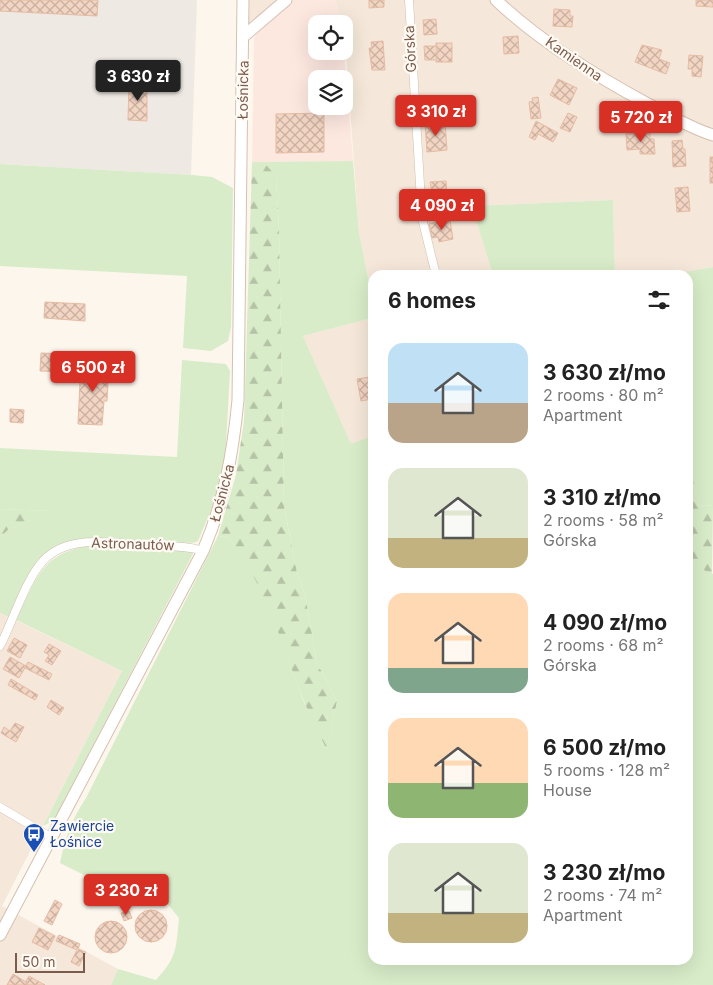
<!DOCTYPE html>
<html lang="en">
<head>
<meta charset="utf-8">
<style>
  body { margin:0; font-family:Inter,sans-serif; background:#f2f2f2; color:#222; height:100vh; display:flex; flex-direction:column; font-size:19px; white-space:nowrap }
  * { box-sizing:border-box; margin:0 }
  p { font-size:16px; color:#767676 }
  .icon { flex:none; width:28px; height:28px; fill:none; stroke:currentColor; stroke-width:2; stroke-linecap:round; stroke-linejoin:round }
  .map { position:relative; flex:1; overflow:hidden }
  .details { position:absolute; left:368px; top:270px; width:325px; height:695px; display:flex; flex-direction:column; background:#fff; border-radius:15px; box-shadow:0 5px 20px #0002 }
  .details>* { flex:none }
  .controls { position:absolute; left:308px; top:15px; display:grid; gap:10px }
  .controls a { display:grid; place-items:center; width:45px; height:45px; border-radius:10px; background:#fff; box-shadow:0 5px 20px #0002; font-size:25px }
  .scale { position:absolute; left:15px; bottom:12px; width:70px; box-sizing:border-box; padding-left:5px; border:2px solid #7a5c4d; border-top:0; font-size:14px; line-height:18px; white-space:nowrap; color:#7a5c4d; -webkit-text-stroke:4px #fffaf3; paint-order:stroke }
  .price { position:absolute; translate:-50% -42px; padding:0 11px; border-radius:5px; background:#d93025; color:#fff; font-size:16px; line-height:32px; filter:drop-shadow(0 1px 2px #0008) }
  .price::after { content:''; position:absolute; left:50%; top:30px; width:15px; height:11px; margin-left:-8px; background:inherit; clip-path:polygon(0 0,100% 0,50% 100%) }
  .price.on { background:#222; color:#fff }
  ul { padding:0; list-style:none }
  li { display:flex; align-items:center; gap:15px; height:125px; padding:0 20px }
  li span { display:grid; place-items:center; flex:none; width:140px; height:100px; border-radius:15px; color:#555 }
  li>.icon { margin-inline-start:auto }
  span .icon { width:60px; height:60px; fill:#fffc; stroke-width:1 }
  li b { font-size:21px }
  h2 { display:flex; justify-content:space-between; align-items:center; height:60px; padding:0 20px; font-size:21px }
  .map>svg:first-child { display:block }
</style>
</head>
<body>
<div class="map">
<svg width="713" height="985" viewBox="0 0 713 985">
  <defs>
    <pattern id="forest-firs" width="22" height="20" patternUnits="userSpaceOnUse" patternTransform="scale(1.25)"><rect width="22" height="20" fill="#d8ecc9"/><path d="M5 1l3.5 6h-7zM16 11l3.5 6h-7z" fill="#b4c2a5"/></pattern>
    <pattern id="building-cross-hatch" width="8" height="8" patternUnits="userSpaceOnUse" patternTransform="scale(1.25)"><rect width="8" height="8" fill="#f3d5c3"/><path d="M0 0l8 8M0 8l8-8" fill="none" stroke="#cab0a1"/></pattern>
  </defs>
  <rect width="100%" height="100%" fill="#fdf6ec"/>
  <!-- residential -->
  <g fill="#f5e8da">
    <polygon points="244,0 286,0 244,36"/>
    <polygon points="335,0 713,0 713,267 669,275 615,275 613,200 473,206 493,275 372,275 372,297 359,233 344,24 342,24"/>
    <polygon points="372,318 372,436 351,445 303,336"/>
    <polygon points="0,613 122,671 2,906 118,969 111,985 0,985"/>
  </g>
  <!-- commercial -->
  <path fill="#fde8e0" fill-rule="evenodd" d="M293,0H335L342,24H316V51H344V48L353,161L252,162L254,38L262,26ZM316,79H344V106H316Z"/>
  <!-- industrial -->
  <polygon fill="#efe9e4" points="0,0 197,0 191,175 0,164"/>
  <!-- green -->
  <g fill="#d8ecc9">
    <path d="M353,161L359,233L372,297V318L303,336L351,444L372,436V960H688V562L713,574V985H111L118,969L156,980C177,957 176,949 179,918L166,902L143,893L106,886L60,863C65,838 72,819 86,798L218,536L228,537L248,564L269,605L303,700L327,749L337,701L317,663L305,594L297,573L284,506L279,232L276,176L259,164L252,162Z"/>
    <polygon points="0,164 192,175 212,177 233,188 231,327 228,341 211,351 183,348 187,276 0,266"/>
    <polygon points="613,200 615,275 493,275 472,206"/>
    <polygon points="713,267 713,505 699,506 688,459 688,275 673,274"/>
    <path d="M182,360L226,364L230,371L225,463L219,491L198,541C191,549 84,527 53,550C45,556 17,605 9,617L0,613V537L8,530L50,511L0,509V448L177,457Z"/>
    <path d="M98,544L193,551V554L54,820L43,826L122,671L16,620C39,573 42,552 98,544Z"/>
  </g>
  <!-- forest -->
  <g fill="url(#forest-firs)">
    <path d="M252,162L267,166L276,176L279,232L284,506L297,573L305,594L317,663L337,701L327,750C319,733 310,716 303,699C279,638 268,590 228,537L218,536L236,475L244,421Z"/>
    <polygon points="688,459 699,506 713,505 712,574 688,562"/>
    <polygon points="0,509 51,511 8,530 0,537"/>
  </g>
  <!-- building -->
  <g fill="url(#building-cross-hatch)" stroke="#e6bba3">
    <polygon points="0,0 98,0 97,16 0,11"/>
    <polygon points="369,0 384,0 384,7 369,8"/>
    <polygon points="696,0 713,0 713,7 696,6"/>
    <polygon points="554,9 570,10 570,16 573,16 572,27 553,26"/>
    <polygon points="436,19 437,34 424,35 423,20"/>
    <polygon points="518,36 519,53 504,54 503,37"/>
    <polygon points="383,41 385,70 372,70 369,48 372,48 371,42"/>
    <rect x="436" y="43" width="16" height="19"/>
    <polygon points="642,45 662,50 659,59 670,63 666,74 635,62"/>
    <polygon points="424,46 437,46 437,60 425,60"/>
    <polygon points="689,55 703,56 701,77 692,76 692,69 688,69"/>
    <polygon points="558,79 577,88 569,105 550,95"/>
    <polygon points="129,82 147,83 147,121 128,120"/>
    <polygon points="538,97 541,118 531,119 529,102 533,101 532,98"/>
    <polygon points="324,113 324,152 276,153 276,114"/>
    <polygon points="568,113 577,117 570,132 560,128"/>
    <polygon points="536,121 558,133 553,142 538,134 535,140 529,137"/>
    <polygon points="445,122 447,150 427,152 425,124"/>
    <polygon points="650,133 650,139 654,139 655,154 640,154 640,149 627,150 626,134"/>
    <polygon points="682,140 683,149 685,149 686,166 673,167 672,141"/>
    <rect x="710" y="157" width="3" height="26"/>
    <polygon points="446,181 447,197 444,197 445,201 434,202 430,182"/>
    <polygon points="688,187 690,211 677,212 675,188"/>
    <polygon points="450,220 453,239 439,242 438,237 432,238 429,224"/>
    <polygon points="45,302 85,304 85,321 44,318"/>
    <polygon points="41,353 67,354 66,372 40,371"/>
    <polygon points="81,362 109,364 107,401 104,401 102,425 78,424"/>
    <polygon points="369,377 372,399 361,401 357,379"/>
    <polygon points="10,409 24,410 23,423 10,422"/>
    <polygon points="14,638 27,645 20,658 7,651"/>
    <polygon points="49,644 61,651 52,665 45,661 49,655 44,652"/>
    <polygon points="10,657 26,666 19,678 3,669"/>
    <polygon points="28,662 52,674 49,680 25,668"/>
    <polygon points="11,679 38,695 35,700 8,685"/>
    <polygon points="51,700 64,708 59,715 47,707"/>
    <polygon points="15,723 24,727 16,742 1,733 4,727 10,731"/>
    <polygon points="55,900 62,904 52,925 44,921"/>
    <circle cx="151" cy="926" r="16"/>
    <polygon points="129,911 132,918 124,921 121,913"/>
    <circle cx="111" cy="937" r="16"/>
    <polygon points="39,928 55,936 48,950 32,942"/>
    <polygon points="59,935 80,944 78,949 86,952 79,966 71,962 77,950 56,941"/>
    <polygon points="13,974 26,982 27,985 7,985"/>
    <polygon points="29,976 45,985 28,985 26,981"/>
  </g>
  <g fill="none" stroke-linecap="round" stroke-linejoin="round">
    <!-- street casing -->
    <g stroke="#d1beb0" stroke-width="9">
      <g id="street">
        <polyline points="409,0 422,218 436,275"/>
        <path d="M0,646C12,623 26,579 43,561C69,533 117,543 150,546C168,547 185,545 203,551"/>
        <polyline points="0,807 52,838"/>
      </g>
    </g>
    <!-- secondary casing -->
    <g stroke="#d6c0b0" stroke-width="13">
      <g id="secondary">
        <path d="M496,0C540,42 594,75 648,104C669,115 690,128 713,135"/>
        <polyline points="244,36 286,0"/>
        <path d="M0,935L203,551C224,502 233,453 238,400L243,0"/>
      </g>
    </g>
    <!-- street -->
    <use href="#street" stroke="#fff" stroke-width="8"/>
    <!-- secondary -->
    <use href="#secondary" stroke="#fff" stroke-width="11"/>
  </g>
  <!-- icons -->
  <defs>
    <g id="bus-pin" transform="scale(1.125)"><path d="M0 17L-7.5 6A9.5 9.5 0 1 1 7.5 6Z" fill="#1a4fb4" stroke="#fffaf3"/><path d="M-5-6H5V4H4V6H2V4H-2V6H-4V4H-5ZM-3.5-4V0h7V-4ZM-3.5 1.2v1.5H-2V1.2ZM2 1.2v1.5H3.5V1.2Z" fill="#fff"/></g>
  </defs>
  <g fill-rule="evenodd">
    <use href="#bus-pin" x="34" y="834"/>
  </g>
  <g text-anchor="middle" stroke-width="4.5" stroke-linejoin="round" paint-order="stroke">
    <!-- street labels -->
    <g font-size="14" fill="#7a5c4d" stroke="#fffaf3">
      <text transform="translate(410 49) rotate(-93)" y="5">Górska</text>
      <text transform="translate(574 59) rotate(35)" y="5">Kamienna</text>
      <text transform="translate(243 90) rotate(-89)" y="5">Łośnicka</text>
      <text transform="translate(222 493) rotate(-75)" y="5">Łośnicka</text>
      <text transform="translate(133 544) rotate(2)" y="5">Astronautów</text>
    </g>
    <!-- transit labels -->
    <g font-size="14" fill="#164399" stroke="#fffaf3" text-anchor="start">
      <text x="50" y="831">Zawiercie<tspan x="50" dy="16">Łośnice</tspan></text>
    </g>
  </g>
</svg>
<div class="controls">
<a><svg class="icon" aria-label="locate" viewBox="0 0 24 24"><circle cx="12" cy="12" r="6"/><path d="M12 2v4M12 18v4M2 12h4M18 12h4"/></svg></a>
<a><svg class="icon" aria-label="layers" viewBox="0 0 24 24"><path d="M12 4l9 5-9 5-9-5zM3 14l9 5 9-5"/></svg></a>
</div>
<div class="scale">50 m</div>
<b class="price on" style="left:138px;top:102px">3 630 zł</b>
<b class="price" style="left:436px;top:137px">3 310 zł</b>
<b class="price" style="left:641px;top:143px">5 720 zł</b>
<b class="price" style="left:442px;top:231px">4 090 zł</b>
<b class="price" style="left:93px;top:393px">6 500 zł</b>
<b class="price" style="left:126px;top:916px">3 230 zł</b>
<section class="details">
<h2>6 homes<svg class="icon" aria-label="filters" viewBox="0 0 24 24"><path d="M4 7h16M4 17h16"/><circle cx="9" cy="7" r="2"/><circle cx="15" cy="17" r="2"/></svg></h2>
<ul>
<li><span style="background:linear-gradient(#bfe0f5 60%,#b9a48a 0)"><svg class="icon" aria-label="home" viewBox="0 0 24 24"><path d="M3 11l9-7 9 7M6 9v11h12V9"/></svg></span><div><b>3 630 zł/mo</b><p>2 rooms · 80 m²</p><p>Apartment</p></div></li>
<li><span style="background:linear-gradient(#dfe7d0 70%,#c2b280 0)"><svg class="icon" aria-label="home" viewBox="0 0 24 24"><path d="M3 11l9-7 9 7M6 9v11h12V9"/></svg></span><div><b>3 310 zł/mo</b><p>2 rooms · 58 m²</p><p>Górska</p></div></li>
<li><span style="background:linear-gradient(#ffd9b3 75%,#7fa58c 0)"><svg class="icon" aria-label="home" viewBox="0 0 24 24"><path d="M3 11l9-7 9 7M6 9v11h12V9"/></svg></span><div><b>4 090 zł/mo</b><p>2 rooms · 68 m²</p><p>Górska</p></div></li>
<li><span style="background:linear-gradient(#ffd9b3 65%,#8fb573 0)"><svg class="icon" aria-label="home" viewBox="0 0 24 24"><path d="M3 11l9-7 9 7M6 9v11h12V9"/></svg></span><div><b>6 500 zł/mo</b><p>5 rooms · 128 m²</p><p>House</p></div></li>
<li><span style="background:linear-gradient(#dfe7d0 70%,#c2b280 0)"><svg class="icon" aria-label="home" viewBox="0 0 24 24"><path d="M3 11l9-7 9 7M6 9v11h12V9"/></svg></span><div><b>3 230 zł/mo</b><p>2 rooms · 74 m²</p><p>Apartment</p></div></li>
</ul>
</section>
</div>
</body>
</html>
